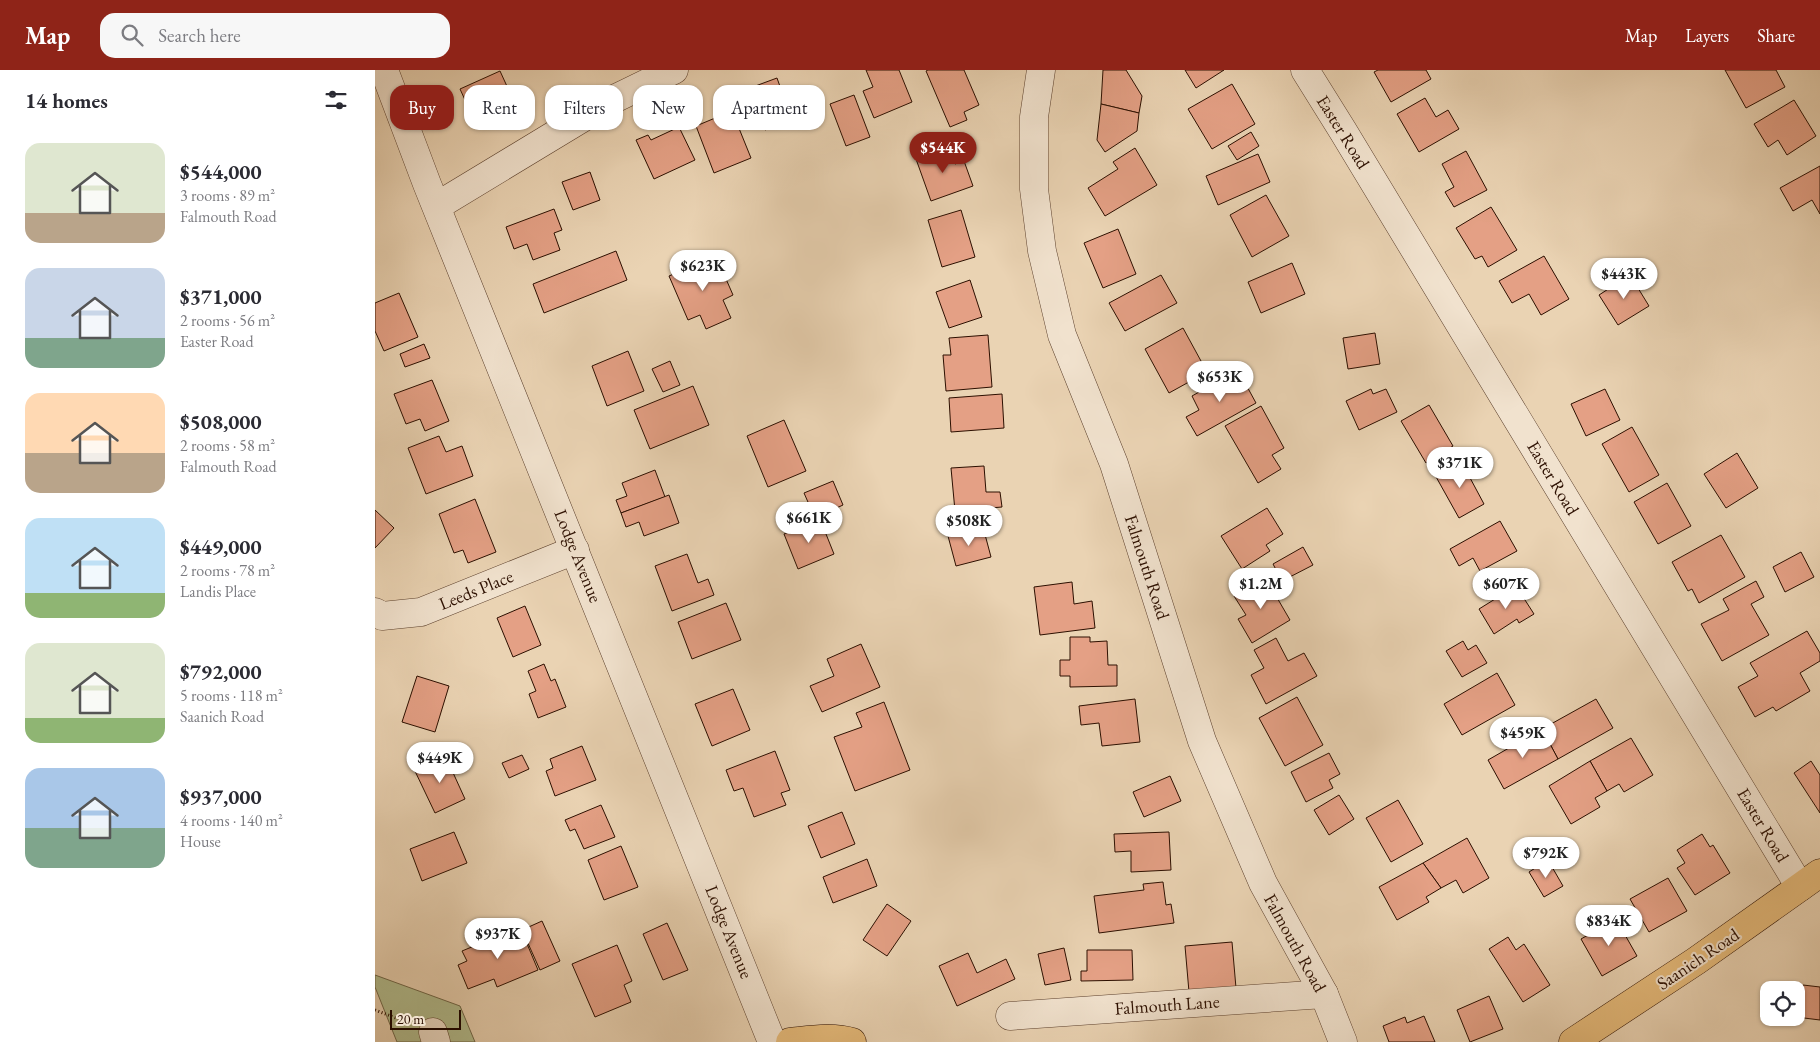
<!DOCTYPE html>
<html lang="en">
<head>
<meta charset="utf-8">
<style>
  body { margin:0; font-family:"EB Garamond",serif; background:#f7f7f7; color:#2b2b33; height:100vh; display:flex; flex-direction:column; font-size:19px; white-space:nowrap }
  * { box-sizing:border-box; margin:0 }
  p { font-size:16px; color:#7c7c81 }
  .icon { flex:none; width:28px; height:28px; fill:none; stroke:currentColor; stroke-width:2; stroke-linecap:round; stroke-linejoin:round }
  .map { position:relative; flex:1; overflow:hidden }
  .panel { display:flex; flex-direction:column; background:#fff; width:375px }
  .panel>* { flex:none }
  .hud { position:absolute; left:15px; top:15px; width:475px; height:45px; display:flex; gap:10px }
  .fabs { position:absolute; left:1385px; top:911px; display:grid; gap:10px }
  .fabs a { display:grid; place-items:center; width:45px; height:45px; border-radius:10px; background:#fff; box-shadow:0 1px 4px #0004; font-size:25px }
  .scale { position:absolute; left:15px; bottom:12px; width:71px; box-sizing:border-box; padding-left:5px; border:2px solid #2c0f00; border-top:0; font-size:14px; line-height:18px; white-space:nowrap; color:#2c0f00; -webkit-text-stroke:4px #f1e2ce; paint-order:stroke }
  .price { position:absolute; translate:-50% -42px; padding:0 11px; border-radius:18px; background:#fff; color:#222; font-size:16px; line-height:32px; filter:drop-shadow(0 1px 2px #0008) }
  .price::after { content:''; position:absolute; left:50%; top:30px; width:15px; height:11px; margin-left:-8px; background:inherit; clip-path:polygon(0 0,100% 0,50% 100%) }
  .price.on { background:#8f2418; color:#fff }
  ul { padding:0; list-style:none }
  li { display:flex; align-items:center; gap:15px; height:125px; padding:0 25px }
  li span { display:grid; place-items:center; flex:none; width:140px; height:100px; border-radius:15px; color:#555 }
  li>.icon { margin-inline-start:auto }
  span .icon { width:60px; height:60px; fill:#fffc; stroke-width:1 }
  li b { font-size:21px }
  h2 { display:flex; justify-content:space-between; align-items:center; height:60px; padding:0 25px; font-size:21px }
  .chip { padding:0 18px; border-radius:15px; background:#fff; box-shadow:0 1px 4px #0004; font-size:18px; line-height:45px }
  .chip.on { background:#8f2418; color:#fff }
  header { display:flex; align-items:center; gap:30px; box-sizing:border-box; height:70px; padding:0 25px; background:#8f2418; color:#fff }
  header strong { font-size:24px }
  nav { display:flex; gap:28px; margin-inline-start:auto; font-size:18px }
  .search { width:350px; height:45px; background:#f7f7f7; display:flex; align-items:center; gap:12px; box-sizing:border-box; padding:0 18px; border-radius:15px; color:#7c7c81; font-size:19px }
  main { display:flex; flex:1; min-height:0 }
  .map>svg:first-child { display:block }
</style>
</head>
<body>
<header>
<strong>Map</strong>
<div class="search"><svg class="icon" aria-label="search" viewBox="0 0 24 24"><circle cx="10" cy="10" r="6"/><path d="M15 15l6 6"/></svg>Search here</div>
<nav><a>Map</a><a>Layers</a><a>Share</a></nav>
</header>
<main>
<section class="panel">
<h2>14 homes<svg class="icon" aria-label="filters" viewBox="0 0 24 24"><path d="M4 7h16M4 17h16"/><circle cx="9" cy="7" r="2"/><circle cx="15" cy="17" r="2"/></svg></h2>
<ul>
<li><span style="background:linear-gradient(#dfe7d0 70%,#b9a48a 0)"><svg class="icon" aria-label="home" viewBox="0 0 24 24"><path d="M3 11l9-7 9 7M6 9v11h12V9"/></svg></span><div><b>$544,000</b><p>3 rooms · 89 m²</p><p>Falmouth Road</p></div></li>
<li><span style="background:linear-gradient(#c9d6e8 70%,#7fa58c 0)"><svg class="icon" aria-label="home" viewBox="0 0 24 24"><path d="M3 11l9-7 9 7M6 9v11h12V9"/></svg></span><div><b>$371,000</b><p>2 rooms · 56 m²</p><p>Easter Road</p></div></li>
<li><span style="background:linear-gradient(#ffd9b3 60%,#b9a48a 0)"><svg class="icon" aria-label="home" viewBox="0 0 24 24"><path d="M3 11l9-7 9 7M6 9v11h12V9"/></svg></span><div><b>$508,000</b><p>2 rooms · 58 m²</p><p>Falmouth Road</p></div></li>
<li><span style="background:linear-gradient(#bfe0f5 75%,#8fb573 0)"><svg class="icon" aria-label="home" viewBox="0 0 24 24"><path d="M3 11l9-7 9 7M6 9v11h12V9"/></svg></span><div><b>$449,000</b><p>2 rooms · 78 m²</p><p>Landis Place</p></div></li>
<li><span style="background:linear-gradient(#dfe7d0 75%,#8fb573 0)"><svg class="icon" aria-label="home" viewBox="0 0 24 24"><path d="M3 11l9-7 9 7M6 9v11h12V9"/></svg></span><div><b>$792,000</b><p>5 rooms · 118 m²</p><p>Saanich Road</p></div></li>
<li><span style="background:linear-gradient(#a9c7e8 60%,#7fa58c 0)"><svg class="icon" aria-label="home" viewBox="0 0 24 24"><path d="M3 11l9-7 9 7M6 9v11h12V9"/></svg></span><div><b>$937,000</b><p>4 rooms · 140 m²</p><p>House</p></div></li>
</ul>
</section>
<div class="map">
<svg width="1445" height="972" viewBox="0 0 1445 972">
  <rect width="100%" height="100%" fill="#ead3b3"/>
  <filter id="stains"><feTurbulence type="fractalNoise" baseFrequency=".004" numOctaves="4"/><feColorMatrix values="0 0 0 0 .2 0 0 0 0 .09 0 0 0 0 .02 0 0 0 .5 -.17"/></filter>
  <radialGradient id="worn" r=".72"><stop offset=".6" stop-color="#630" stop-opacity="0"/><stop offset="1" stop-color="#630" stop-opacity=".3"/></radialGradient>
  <!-- green -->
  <polygon fill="#b2be90" stroke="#6f6648" points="0,905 85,936 100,972 22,972 0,917"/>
  <!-- building -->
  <g fill="#e4a085" stroke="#2c0f00">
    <polygon points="491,0 524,0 537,32 499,48 488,21 498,17"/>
    <polygon points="553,0 589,0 604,35 589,42 592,50 575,57 551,1"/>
    <polygon points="728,0 751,0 767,26 764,43 726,34"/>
    <polygon points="810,0 849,0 821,18"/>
    <polygon points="1003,0 1051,0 1056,9 1016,32 999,2"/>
    <polygon points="1350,0 1401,0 1410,17 1371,38"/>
    <polygon points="125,1 141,36 101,54 85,19"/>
    <polygon points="402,8 418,53 406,58 405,54 390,60 375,18"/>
    <polygon points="857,14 880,54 837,79 813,39"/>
    <polygon points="479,25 495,67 471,76 455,34"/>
    <polygon points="1050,28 1061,47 1073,40 1084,59 1044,82 1022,44"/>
    <polygon points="1419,30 1441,66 1412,85 1403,70 1393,77 1379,54"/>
    <polygon points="726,34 764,43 762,61 730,82 722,70"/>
    <polygon points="357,41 376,88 339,103 321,56"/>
    <polygon points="304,57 320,90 279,109 261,70 273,65 276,70"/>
    <polygon points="876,62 884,76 862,90 853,76"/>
    <polygon points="575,78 580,94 589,91 598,116 556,131 541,89"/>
    <polygon points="760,78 782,115 730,146 713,118 743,99 738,92"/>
    <polygon points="1091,81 1112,120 1079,137 1070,122 1079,117 1067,94"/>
    <polygon points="883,84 895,112 843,135 831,106"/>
    <polygon points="1445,96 1445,144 1437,130 1418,141 1405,118"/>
    <polygon points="215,102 225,130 198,140 187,112"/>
    <polygon points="891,125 914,166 877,187 855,145"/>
    <polygon points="1116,137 1142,180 1113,197 1107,186 1100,189 1081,158"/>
    <polygon points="179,139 187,160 179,163 185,180 158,190 152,174 139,179 131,157"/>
    <polygon points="586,140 600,187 567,197 553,150"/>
    <polygon points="743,159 761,204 728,218 709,173"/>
    <polygon points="241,181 252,210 169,243 158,214"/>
    <polygon points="341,186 358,225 348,230 356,248 331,259 325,245 313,250 294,206"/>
    <polygon points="1169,186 1194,229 1166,245 1154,224 1137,233 1124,211"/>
    <polygon points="917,193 930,224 886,243 873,212"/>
    <polygon points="786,205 802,233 750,261 734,233"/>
    <polygon points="1255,205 1274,236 1243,255 1224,225"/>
    <polygon points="595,210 607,247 574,258 561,222"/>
    <polygon points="24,223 43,267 9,281 0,261 0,233"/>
    <polygon points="808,258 832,302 794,323 770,279"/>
    <polygon points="1000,263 1005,294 973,299 968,268"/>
    <polygon points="613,265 617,317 571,321 568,285 576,285 574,268"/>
    <polygon points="49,274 55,288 30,297 25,284"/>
    <polygon points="253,281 269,321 232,336 217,296"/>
    <polygon points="295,291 305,315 288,322 277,299"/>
    <polygon points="863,300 881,333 822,366 811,347 824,340 817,326"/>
    <polygon points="57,310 74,351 50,361 45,349 31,354 19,324"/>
    <polygon points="318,316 334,355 275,379 259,340"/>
    <polygon points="996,319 998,324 1011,319 1022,342 984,360 971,331"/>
    <polygon points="1230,319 1245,350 1211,366 1196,334"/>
    <polygon points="627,324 629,358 576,362 574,328"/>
    <polygon points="1054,335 1078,376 1051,393 1026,351"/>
    <polygon points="886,336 909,378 897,385 906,399 883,413 850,356"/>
    <polygon points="409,350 431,401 393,417 372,366"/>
    <polygon points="1257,357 1284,405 1254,422 1227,374"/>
    <polygon points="64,366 71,382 87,376 98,406 51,424 33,378"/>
    <polygon points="1362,383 1383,418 1351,438 1329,404"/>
    <polygon points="1086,391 1109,434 1084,448 1060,405"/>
    <polygon points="609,396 611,422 625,422 627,437 580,441 576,398"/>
    <polygon points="280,400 290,427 246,443 241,430 252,426 247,413"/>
    <polygon points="458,411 468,435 440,448 429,423"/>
    <polygon points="1292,413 1316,456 1283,474 1259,432"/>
    <polygon points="294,425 304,453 269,466 264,452 251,457 246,443"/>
    <polygon points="100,429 121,482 93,493 88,480 79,483 64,444"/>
    <polygon points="892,438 908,464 891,475 895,481 867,499 846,466"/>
    <polygon points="0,440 19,458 0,478"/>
    <polygon points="445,449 459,484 423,499 409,464"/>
    <polygon points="1125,451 1142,481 1105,501 1098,488 1084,496 1075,479"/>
    <polygon points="608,457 616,487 581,496 573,466"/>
    <polygon points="1346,465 1370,507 1324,533 1317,519 1313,521 1297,492"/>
    <polygon points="928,477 938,495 907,511 898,494"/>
    <polygon points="1426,482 1439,507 1410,522 1398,497"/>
    <polygon points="312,484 323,513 333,509 339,525 297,541 280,496"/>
    <polygon points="890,507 915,550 877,573 863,549 871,545 859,526"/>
    <polygon points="1381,511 1389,527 1376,534 1394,565 1347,591 1326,554 1354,540 1348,529"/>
    <polygon points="697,512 699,534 717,531 720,558 665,565 659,517"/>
    <polygon points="1141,516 1159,544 1144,553 1142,549 1119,564 1104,539"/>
    <polygon points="351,533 366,570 317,589 303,552"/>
    <polygon points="150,536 166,575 138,587 122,548"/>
    <polygon points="1432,561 1445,583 1445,591 1425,603 1435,621 1401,641 1398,637 1380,647 1363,617 1383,606 1375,593"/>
    <polygon points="695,567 715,567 715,572 732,571 733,595 742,595 742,616 695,617 695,606 685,606 685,590 695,590"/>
    <polygon points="901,568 913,591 929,583 942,606 891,634 876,605 889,598 879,580"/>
    <polygon points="1088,571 1093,580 1101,575 1112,593 1087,607 1071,581"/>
    <polygon points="486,574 505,617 447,642 435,616 459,606 452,589"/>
    <polygon points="169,594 176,611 180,609 191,637 163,648 154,624 161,621 153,601"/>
    <polygon points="1122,603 1140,635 1087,665 1069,634"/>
    <polygon points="42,606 74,616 60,662 27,652"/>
    <polygon points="358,619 375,660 337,676 320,634"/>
    <polygon points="922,627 948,675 910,696 884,648"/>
    <polygon points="760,629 765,672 727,676 724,653 706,655 704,636"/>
    <polygon points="1221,629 1238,658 1183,689 1167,659"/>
    <polygon points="509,632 535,700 480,721 459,667 487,657 481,643"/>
    <polygon points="1167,659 1183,689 1129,719 1113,690"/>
    <polygon points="1256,668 1278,705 1249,722 1244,714 1232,721 1215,691"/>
    <polygon points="207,676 221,710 180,726 171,701 178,698 175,689"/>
    <polygon points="400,681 415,720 406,723 411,735 379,747 368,718 359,721 351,700"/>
    <polygon points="954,683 965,704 954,710 958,718 931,732 916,702"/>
    <polygon points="70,685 90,729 60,743 39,699"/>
    <polygon points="147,685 154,699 134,708 127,693"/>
    <polygon points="1215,691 1232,721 1220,728 1225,737 1196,754 1174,716"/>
    <polygon points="1436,691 1445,705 1445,743 1419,703"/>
    <polygon points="795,706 806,731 769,747 758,722"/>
    <polygon points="964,725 979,749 954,765 939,740"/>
    <polygon points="1023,730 1048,774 1016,792 991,748"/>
    <polygon points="226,735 240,767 209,779 200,759 195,761 190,750"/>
    <polygon points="467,742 480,774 446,788 433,756"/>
    <polygon points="79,762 92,793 47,811 35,779"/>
    <polygon points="794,762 796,800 756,802 756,781 740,782 739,764"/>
    <polygon points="1327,764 1335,777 1338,775 1355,803 1320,825 1302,798 1310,793 1302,780"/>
    <polygon points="1092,768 1114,808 1088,823 1081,810 1066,818 1048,793"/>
    <polygon points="246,776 263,817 229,830 213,790"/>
    <polygon points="492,789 502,816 458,833 448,807"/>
    <polygon points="1173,790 1188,816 1169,827 1154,802"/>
    <polygon points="1048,793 1066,818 1051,827 1054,832 1022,850 1004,817"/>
    <polygon points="1293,808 1312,841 1274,862 1255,829"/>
    <polygon points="788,812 791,835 796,834 799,853 724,863 719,826 769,820 768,814"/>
    <polygon points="512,834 536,851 512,886 488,870"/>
    <polygon points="1241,849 1262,886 1227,906 1206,869"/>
    <polygon points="167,851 185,891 165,900 147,860"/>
    <polygon points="292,853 313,900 288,910 268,864"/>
    <polygon points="145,857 163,900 122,917 119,909 93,919 83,895 92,891 87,881"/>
    <polygon points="1133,867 1141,880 1149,874 1175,915 1148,932 1114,879"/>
    <polygon points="857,872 861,918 814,922 810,876"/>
    <polygon points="242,875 257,911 249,915 256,932 220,947 197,894"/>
    <polygon points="689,878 696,910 670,915 663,884"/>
    <polygon points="712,880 757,880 758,910 706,911 706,901 712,901"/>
    <polygon points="593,883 602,903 631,889 640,909 582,936 564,896"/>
    <polygon points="1428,915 1445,917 1445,950 1421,947 1421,926 1427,927"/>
    <polygon points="1114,926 1128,959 1095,972 1082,940"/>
    <polygon points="1049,946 1060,972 1014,972 1008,956 1030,947 1032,953"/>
  </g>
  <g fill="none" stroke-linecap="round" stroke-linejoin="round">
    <!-- minor casing -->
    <g stroke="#5c402d" stroke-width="29">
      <g id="minor">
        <polyline points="9,0 52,114 397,972"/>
        <polyline points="666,0 659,47 659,119 667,181 687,265 739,394 827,671 888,813 949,924 968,972"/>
        <polyline points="930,0 968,61 1425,817"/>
        <polyline points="62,136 237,30 299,0"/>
        <polyline points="0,542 7,546 46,542 200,480"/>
        <polyline points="635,946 949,924"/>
        <polyline points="58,962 61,972"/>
      </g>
    </g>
    <!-- major casing -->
    <g stroke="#2c0f00" stroke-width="29">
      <g id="major">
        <path d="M415,972C435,970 457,966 477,972"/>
        <polyline points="1198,972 1321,891 1445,803"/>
      </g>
    </g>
    <!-- path -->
    <polyline stroke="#2c0f00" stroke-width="3" stroke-dasharray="1 2.5" stroke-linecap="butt" points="0,940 34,953"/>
    <!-- minor -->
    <use href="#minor" stroke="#f1e2ce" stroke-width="28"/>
    <!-- major -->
    <use href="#major" stroke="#e5ba7a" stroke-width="28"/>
  </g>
  <g text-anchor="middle" stroke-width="4" stroke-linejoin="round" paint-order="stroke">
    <!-- street labels -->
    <g font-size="18" fill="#2c0f00" stroke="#f1e2ce">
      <text transform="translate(968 62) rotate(58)" y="6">Easter Road</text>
      <text transform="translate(1178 408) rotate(59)" y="6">Easter Road</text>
      <text transform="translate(203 486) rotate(68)" y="6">Lodge Avenue</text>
      <text transform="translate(772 497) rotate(72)" y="6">Falmouth Road</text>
      <text transform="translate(101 520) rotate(-22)" y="6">Leeds Place</text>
      <text transform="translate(1388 755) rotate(59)" y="6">Easter Road</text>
      <text transform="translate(354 862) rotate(68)" y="6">Lodge Avenue</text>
      <text transform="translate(920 873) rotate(61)" y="6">Falmouth Road</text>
      <text transform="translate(1323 889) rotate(-34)" y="6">Saanich Road</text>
      <text transform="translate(792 935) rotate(-4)" y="6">Falmouth Lane</text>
    </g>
  </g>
  <rect width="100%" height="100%" filter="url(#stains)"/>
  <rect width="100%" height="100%" fill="url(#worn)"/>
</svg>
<div class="fabs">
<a><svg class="icon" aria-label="locate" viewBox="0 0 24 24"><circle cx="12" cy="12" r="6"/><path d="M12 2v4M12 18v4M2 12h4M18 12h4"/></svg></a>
</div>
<div class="scale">20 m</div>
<b class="price on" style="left:568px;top:104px">$544K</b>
<b class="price" style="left:328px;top:222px">$623K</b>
<b class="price" style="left:1249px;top:230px">$443K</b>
<b class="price" style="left:845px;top:333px">$653K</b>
<b class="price" style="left:1085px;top:419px">$371K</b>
<b class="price" style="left:434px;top:474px">$661K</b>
<b class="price" style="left:594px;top:477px">$508K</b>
<b class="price" style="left:886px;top:540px">$1.2M</b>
<b class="price" style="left:1131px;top:540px">$607K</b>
<b class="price" style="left:1148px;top:689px">$459K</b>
<b class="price" style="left:65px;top:714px">$449K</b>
<b class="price" style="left:1171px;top:809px">$792K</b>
<b class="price" style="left:1234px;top:877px">$834K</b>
<b class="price" style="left:123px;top:890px">$937K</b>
<div class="hud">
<a class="chip on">Buy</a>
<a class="chip">Rent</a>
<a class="chip">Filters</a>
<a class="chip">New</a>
<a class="chip">Apartment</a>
</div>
</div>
</main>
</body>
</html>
